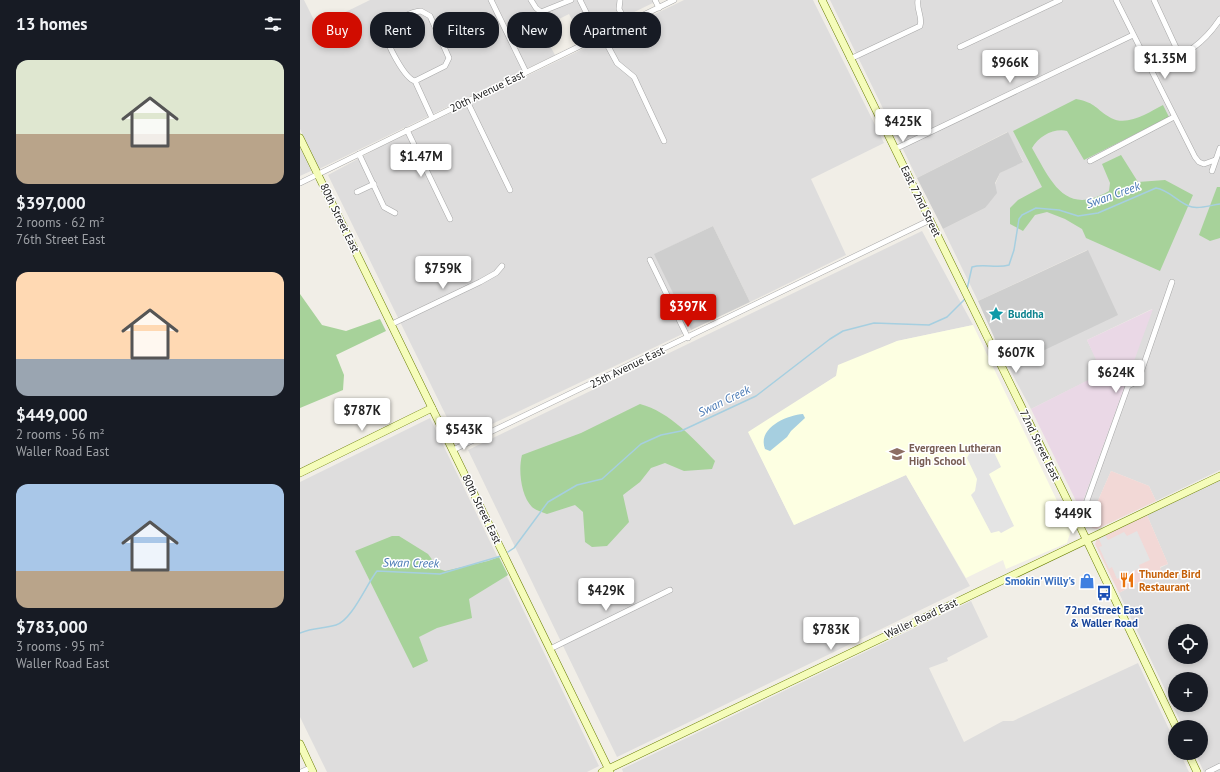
<!DOCTYPE html>
<html lang="en">
<head>
<meta charset="utf-8">
<style>
  body { margin:0; font-family:"PT Sans",sans-serif; background:#20242c; color:#f1f3f6; height:100vh; display:flex; flex-direction:column; font-size:15px; white-space:nowrap }
  * { box-sizing:border-box; margin:0 }
  p { font-size:13px; color:#9ea1a6 }
  .icon { flex:none; width:22px; height:22px; fill:none; stroke:currentColor; stroke-width:2; stroke-linecap:round; stroke-linejoin:round }
  .map { position:relative; flex:1; overflow:hidden }
  .side { display:flex; flex-direction:column; background:#171b24; width:300px }
  .side>* { flex:none }
  .guide { position:absolute; left:12px; top:12px; width:380px; height:36px; display:flex; gap:8px }
  .fabs { position:absolute; left:868px; top:624px; display:grid; gap:8px }
  .fabs a { display:grid; place-items:center; width:40px; height:40px; border-radius:50%; background:#171b24; box-shadow:0 2px 6px #0003; font-size:20px }
  .price { position:absolute; translate:-50% -34px; padding:0 9px; border-radius:4px; background:#fff; color:#222; font-size:13px; line-height:26px; filter:drop-shadow(0 1px 2px #0008) }
  .price::after { content:''; position:absolute; left:50%; top:24px; width:12px; height:9px; margin-left:-6px; background:inherit; clip-path:polygon(0 0,100% 0,50% 100%) }
  .price.selected { background:#d10c00; color:#fff }
  ul { padding:0; list-style:none }
  li { display:grid; align-content:center; gap:8px; height:212px; padding:0 16px }
  li span { display:grid; place-items:center; height:124px; border-radius:12px; color:#555 }
  li>.icon { margin-inline-start:auto }
  span .icon { width:72px; height:72px; fill:#fffc; stroke-width:1 }
  li b { font-size:17px }
  h2 { display:flex; justify-content:space-between; align-items:center; height:48px; padding:0 16px; font-size:17px }
  .chip { padding:0 14px; border-radius:16px; background:#171b24; box-shadow:0 2px 6px #0003; font-size:14px; line-height:36px }
  .chip.selected { background:#d10c00; color:#fff }
  main { display:flex; flex:1; min-height:0 }
  .map>svg:first-child { display:block }
</style>
</head>
<body>
<main>
<section class="side">
<h2>13 homes<svg class="icon" aria-label="filters" viewBox="0 0 24 24"><path d="M4 7h16M4 17h16"/><circle cx="9" cy="7" r="2"/><circle cx="15" cy="17" r="2"/></svg></h2>
<ul>
<li><span style="background:linear-gradient(#dfe7d0 60%,#b9a48a 0)"><svg class="icon" aria-label="home" viewBox="0 0 24 24"><path d="M3 11l9-7 9 7M6 9v11h12V9"/></svg></span><div><b>$397,000</b><p>2 rooms · 62 m²</p><p>76th Street East</p></div></li>
<li><span style="background:linear-gradient(#ffd9b3 70%,#9aa5b1 0)"><svg class="icon" aria-label="home" viewBox="0 0 24 24"><path d="M3 11l9-7 9 7M6 9v11h12V9"/></svg></span><div><b>$449,000</b><p>2 rooms · 56 m²</p><p>Waller Road East</p></div></li>
<li><span style="background:linear-gradient(#a9c7e8 70%,#b9a48a 0)"><svg class="icon" aria-label="home" viewBox="0 0 24 24"><path d="M3 11l9-7 9 7M6 9v11h12V9"/></svg></span><div><b>$783,000</b><p>3 rooms · 95 m²</p><p>Waller Road East</p></div></li>
</ul>
</section>
<div class="map">
<svg width="920" height="772" viewBox="0 0 920 772">
  <rect width="100%" height="100%" fill="#f1eee7"/>
  <!-- residential -->
  <g fill="#dedddd" fill-rule="evenodd">
    <polygon points="0,0 4,0 17,26 70,0 359,0 281,38 269,14 257,20 262,30 246,38 255,55 19,169 0,129"/>
    <polygon points="384,0 513,0 584,143 511,179 546,255 450,302 413,226 355,254 391,330 158,440 28,175 80,147"/>
    <polygon points="530,0 920,0 920,470 856,501 849,486 811,471 789,521 780,509 852,309 787,340 803,373 731,409 702,355 728,343 734,355 787,250 678,301 643,229 685,208 700,173 723,161 707,132 617,178"/>
    <polygon points="0,144 13,170 0,176"/>
    <polygon points="622,231 673,325 597,341 536,376 449,433 494,525 606,475 670,586 317,757 168,450"/>
    <polygon points="130,418 299,766 287,772 27,772 0,717 0,482"/>
    <path d="M920,480V772H904L895,753H901V727H883L819,593L861,570L860,568L868,564L847,515ZM875,631H901V657H875ZM875,679H901V705H875Z"/>
    <polygon points="671,601 688,637 647,658 648,661 629,668 664,742 703,721 713,721 838,663 875,742 875,753 880,753 889,772 323,772 322,769"/>
  </g>
  <!-- commercial -->
  <g fill="#f2d8d6">
    <polygon points="811,471 849,486 856,501 797,529 792,528 789,521"/>
    <polygon points="847,515 868,564 860,567 861,570 819,593 795,544 797,539"/>
  </g>
  <!-- industrial -->
  <polygon fill="#ead8e6" points="853,309 780,509 731,409 802,373 787,340"/>
  <!-- education -->
  <polygon fill="#fdffe2" points="673,325 771,530 767,543 706,569 703,560 666,578 606,475 494,525 448,432 536,376 538,365 597,341"/>
  <!-- religious -->
  <g fill="#cecece">
    <polygon points="708,132 723,162 700,173 695,183 697,193 685,208 643,229 617,178"/>
    <polygon points="413,226 450,302 391,330 354,254"/>
    <polygon points="788,250 818,315 734,355 728,343 702,355 678,301"/>
  </g>
  <!-- forest -->
  <g fill="#a7d29a">
    <path d="M776,99C797,103 795,109 811,118C828,127 849,112 863,105L869,117L784,160L767,131C754,128 739,136 732,148C751,181 765,217 809,191L810,183L802,164L821,155L838,182L865,180L893,195L860,271L786,238L782,229L765,219L747,212L735,215L723,231L710,224V208L718,200L742,187L713,131Z"/>
    <polygon points="917,187 920,187 920,238 910,241 899,235"/>
    <polygon points="0,294 22,325 46,331 80,319 86,331 36,355 44,375 43,390 0,408"/>
    <path d="M340,404C370,412 394,439 415,461L412,469L384,471L365,463L351,468L340,482L323,495L329,522L307,546L292,547L285,542L283,512L275,505L247,514C242,512 235,510 232,507C221,496 218,470 222,455L281,433Z"/>
    <polygon points="92,536 99,536 128,554 139,569 145,571 188,561 199,557 208,575 169,599 172,618 137,628 119,637 128,661 113,668 55,551"/>
  </g>
  <!-- parking -->
  <g fill="#e4e4e4">
    <polygon points="686,444 691,446 701,467 689,474 714,526 701,533 699,531 691,533 671,495 675,491 677,479 667,458 670,452"/>
    <polygon points="837,531 850,560 839,565 840,568 817,579 812,567 809,569 799,547 802,546 799,539 805,535 808,540 824,532 827,536"/>
  </g>
  <!-- water -->
  <path fill="#a6cfe0" d="M503,414L505,418L491,431L487,437L470,451L465,449C457,428 487,415 503,414Z"/>
  <g fill="none" stroke-linecap="round" stroke-linejoin="round">
    <!-- stream -->
    <g stroke="#a6cfe0" stroke-width="1.5">
      <path d="M667,289L672,267C684,263 696,269 709,265L714,250L719,219L722,215L736,208L759,210L778,216L798,213L856,188C870,190 879,204 892,207C901,209 911,205 920,204"/>
      <polyline points="208,552 214,548 248,502 277,485 302,479 341,444 361,435 381,431 456,396 530,339 543,331 574,323 629,325 647,317 665,299"/>
      <path d="M0,633C14,627 23,629 36,625C52,620 66,585 77,571L140,574L201,556"/>
    </g>
    <!-- street casing -->
    <g stroke="#a7a7a7" stroke-width="6">
      <g id="street">
        <polyline points="191,0 226,72"/>
        <polyline points="231,0 236,8 241,12 271,0"/>
        <polyline points="280,0 296,32 302,35 317,63 334,77 364,141"/>
        <polyline points="320,0 319,9 327,24"/>
        <polyline points="355,0 359,8"/>
        <polyline points="816,0 895,157 899,162 904,164 915,160"/>
        <polyline points="854,0 880,56"/>
        <polyline points="660,47 760,0"/>
        <path d="M550,59L620,26C623,17 616,9 618,0"/>
        <path d="M851,70C882,55 900,49 920,19"/>
        <path d="M115,81L145,66L149,58L130,16L121,11C113,11 87,23 86,32C85,42 105,79 115,81L132,118"/>
        <polyline points="167,101 210,190"/>
        <polyline points="107,130 150,219"/>
        <polyline points="595,149 833,35"/>
        <polyline points="59,154 84,207 95,213"/>
        <polyline points="790,161 874,117"/>
        <polyline points="912,171 920,148"/>
        <polyline points="0,183 374,0"/>
        <polyline points="57,192 74,184"/>
        <polyline points="350,260 388,338"/>
        <polyline points="92,324 180,282 196,273 202,266"/>
        <polyline points="153,450 630,220"/>
        <polyline points="776,518 784,509 828,386 838,381 872,282"/>
        <polyline points="250,649 370,590"/>
        <polyline points="1,772 10,768"/>
        <polyline points="908,772 920,766"/>
      </g>
    </g>
    <!-- secondary casing -->
    <g stroke="#697e01" stroke-width="8">
      <g id="secondary">
        <polyline points="522,0 776,518 876,727"/>
        <polyline points="0,138 310,772"/>
        <polyline points="0,473 132,408"/>
        <polyline points="0,744 13,772"/>
        <polyline points="888,753 897,772"/>
        <polyline points="302,772 920,476"/>
      </g>
    </g>
    <!-- street -->
    <use href="#street" stroke="#fff" stroke-width="5"/>
    <!-- secondary -->
    <use href="#secondary" stroke="#f5fcba" stroke-width="7"/>
  </g>
  <!-- icons -->
  <defs>
    <g id="sight-bare" transform="scale(1.2)"><path d="M0-6L1.8-2.2L6-1.7L2.9 1.2L3.7 5.4L0 3.3L-3.7 5.4L-2.9 1.2L-6-1.7L-1.8-2.2Z" fill="#0f9aa8" stroke="#fff" stroke-width="2.5" paint-order="stroke"/></g>
    <g id="school-bare" transform="scale(1.2)"><path d="M0-5L7-2L0 1L-7-2ZM-4 1L0 2.5L4 1V4Q0 6-4 4Z" fill="#8d6e63" stroke="#fff" stroke-width="2.5" paint-order="stroke"/></g>
    <g id="restaurant-bare" transform="scale(1.2)"><path d="M-5-6h1v4h1v-4h1v4h1v-4h1v5L-1.5 .5V6h-2V.5L-5-1ZM5-6V6H3V1.5H1.5Q1.5-4 5-6Z" fill="#e8710a" stroke="#fff" stroke-width="2.5" paint-order="stroke"/></g>
    <g id="shop-bare" transform="scale(1.2)"><path d="M-5-2.5h2.3a2.7 3.5 0 0 1 5.4 0H5L5.5 6h-11ZM-1.5-2.5h3a1.5 2.3 0 0 0-3 0Z" fill="#3f7fe0" stroke="#fff" stroke-width="2.5" paint-order="stroke"/></g>
    <g id="bus-bare" transform="scale(1.2)"><path d="M-5-6H5V4H4V6H2V4H-2V6H-4V4H-5ZM-3.5-4V0h7V-4ZM-3.5 1.2v1.5H-2V1.2ZM2 1.2v1.5H3.5V1.2Z" fill="#1a4fb4" stroke="#fff" stroke-width="2.5" paint-order="stroke"/></g>
  </defs>
  <g fill-rule="evenodd">
    <use href="#sight-bare" x="696" y="314"/>
    <use href="#school-bare" x="597" y="454"/>
    <use href="#restaurant-bare" x="827" y="580"/>
    <use href="#shop-bare" x="787" y="581"/>
    <use href="#bus-bare" x="804" y="593"/>
  </g>
  <g text-anchor="middle" stroke-width="3" stroke-linejoin="round" paint-order="stroke">
    <!-- street labels -->
    <g font-size="11" fill="#202020" stroke="#fff">
      <text transform="translate(187 91) rotate(-26)" y="4">20th Avenue East</text>
      <text transform="translate(621 201) rotate(64)" y="4">East 72nd Street</text>
      <text transform="translate(40 218) rotate(64)" y="4">80th Street East</text>
      <text transform="translate(327 367) rotate(-26)" y="4">25th Avenue East</text>
      <text transform="translate(740 445) rotate(64)" y="4">72nd Street East</text>
      <text transform="translate(182 509) rotate(64)" y="4">80th Street East</text>
      <text transform="translate(621 618) rotate(-25)" y="4">Waller Road East</text>
    </g>
    <!-- culture labels -->
    <g font-size="11" font-weight="bold" fill="#0d838f" stroke="#fff" text-anchor="start">
      <text x="708" y="318">Buddha</text>
    </g>
    <!-- education labels -->
    <g font-size="11" font-weight="bold" fill="#785e54" stroke="#fff" text-anchor="start">
      <text x="609" y="452">Evergreen Lutheran<tspan x="609" dy="13">High School</tspan></text>
    </g>
    <!-- food labels -->
    <g font-size="11" font-weight="bold" fill="#c56008" stroke="#fff" text-anchor="start">
      <text x="839" y="578">Thunder Bird<tspan x="839" dy="13">Restaurant</tspan></text>
    </g>
    <!-- shop labels -->
    <g font-size="11" font-weight="bold" fill="#366cbe" stroke="#fff" text-anchor="end">
      <text x="775" y="585">Smokin' Willy's</text>
    </g>
    <!-- transit labels -->
    <g font-size="11" font-weight="bold" fill="#164399" stroke="#fff">
      <text x="804" y="614">72nd Street East<tspan x="804" dy="13">&amp; Waller Road</tspan></text>
    </g>
    <!-- water labels -->
    <g font-size="12" font-style="italic" fill="#4878b4" stroke="#fff">
      <text transform="translate(813 195) rotate(-20)" y="4">Swan Creek</text>
      <text transform="translate(424 401) rotate(-26)" y="4">Swan Creek</text>
      <text transform="translate(111 563) rotate(1)" y="4">Swan Creek</text>
    </g>
  </g>
</svg>
<div class="fabs">
<a><svg class="icon" aria-label="locate" viewBox="0 0 24 24"><circle cx="12" cy="12" r="6"/><path d="M12 2v4M12 18v4M2 12h4M18 12h4"/></svg></a>
<a>+</a>
<a>−</a>
</div>
<b class="price" style="left:865px;top:80px">$1.35M</b>
<b class="price" style="left:710px;top:84px">$966K</b>
<b class="price" style="left:603px;top:143px">$425K</b>
<b class="price" style="left:121px;top:178px">$1.47M</b>
<b class="price" style="left:143px;top:290px">$759K</b>
<b class="price selected" style="left:388px;top:328px">$397K</b>
<b class="price" style="left:716px;top:374px">$607K</b>
<b class="price" style="left:816px;top:394px">$624K</b>
<b class="price" style="left:62px;top:432px">$787K</b>
<b class="price" style="left:164px;top:451px">$543K</b>
<b class="price" style="left:773px;top:535px">$449K</b>
<b class="price" style="left:306px;top:612px">$429K</b>
<b class="price" style="left:531px;top:651px">$783K</b>
<div class="guide">
<a class="chip selected">Buy</a>
<a class="chip">Rent</a>
<a class="chip">Filters</a>
<a class="chip">New</a>
<a class="chip">Apartment</a>
</div>
</div>
</main>
</body>
</html>
